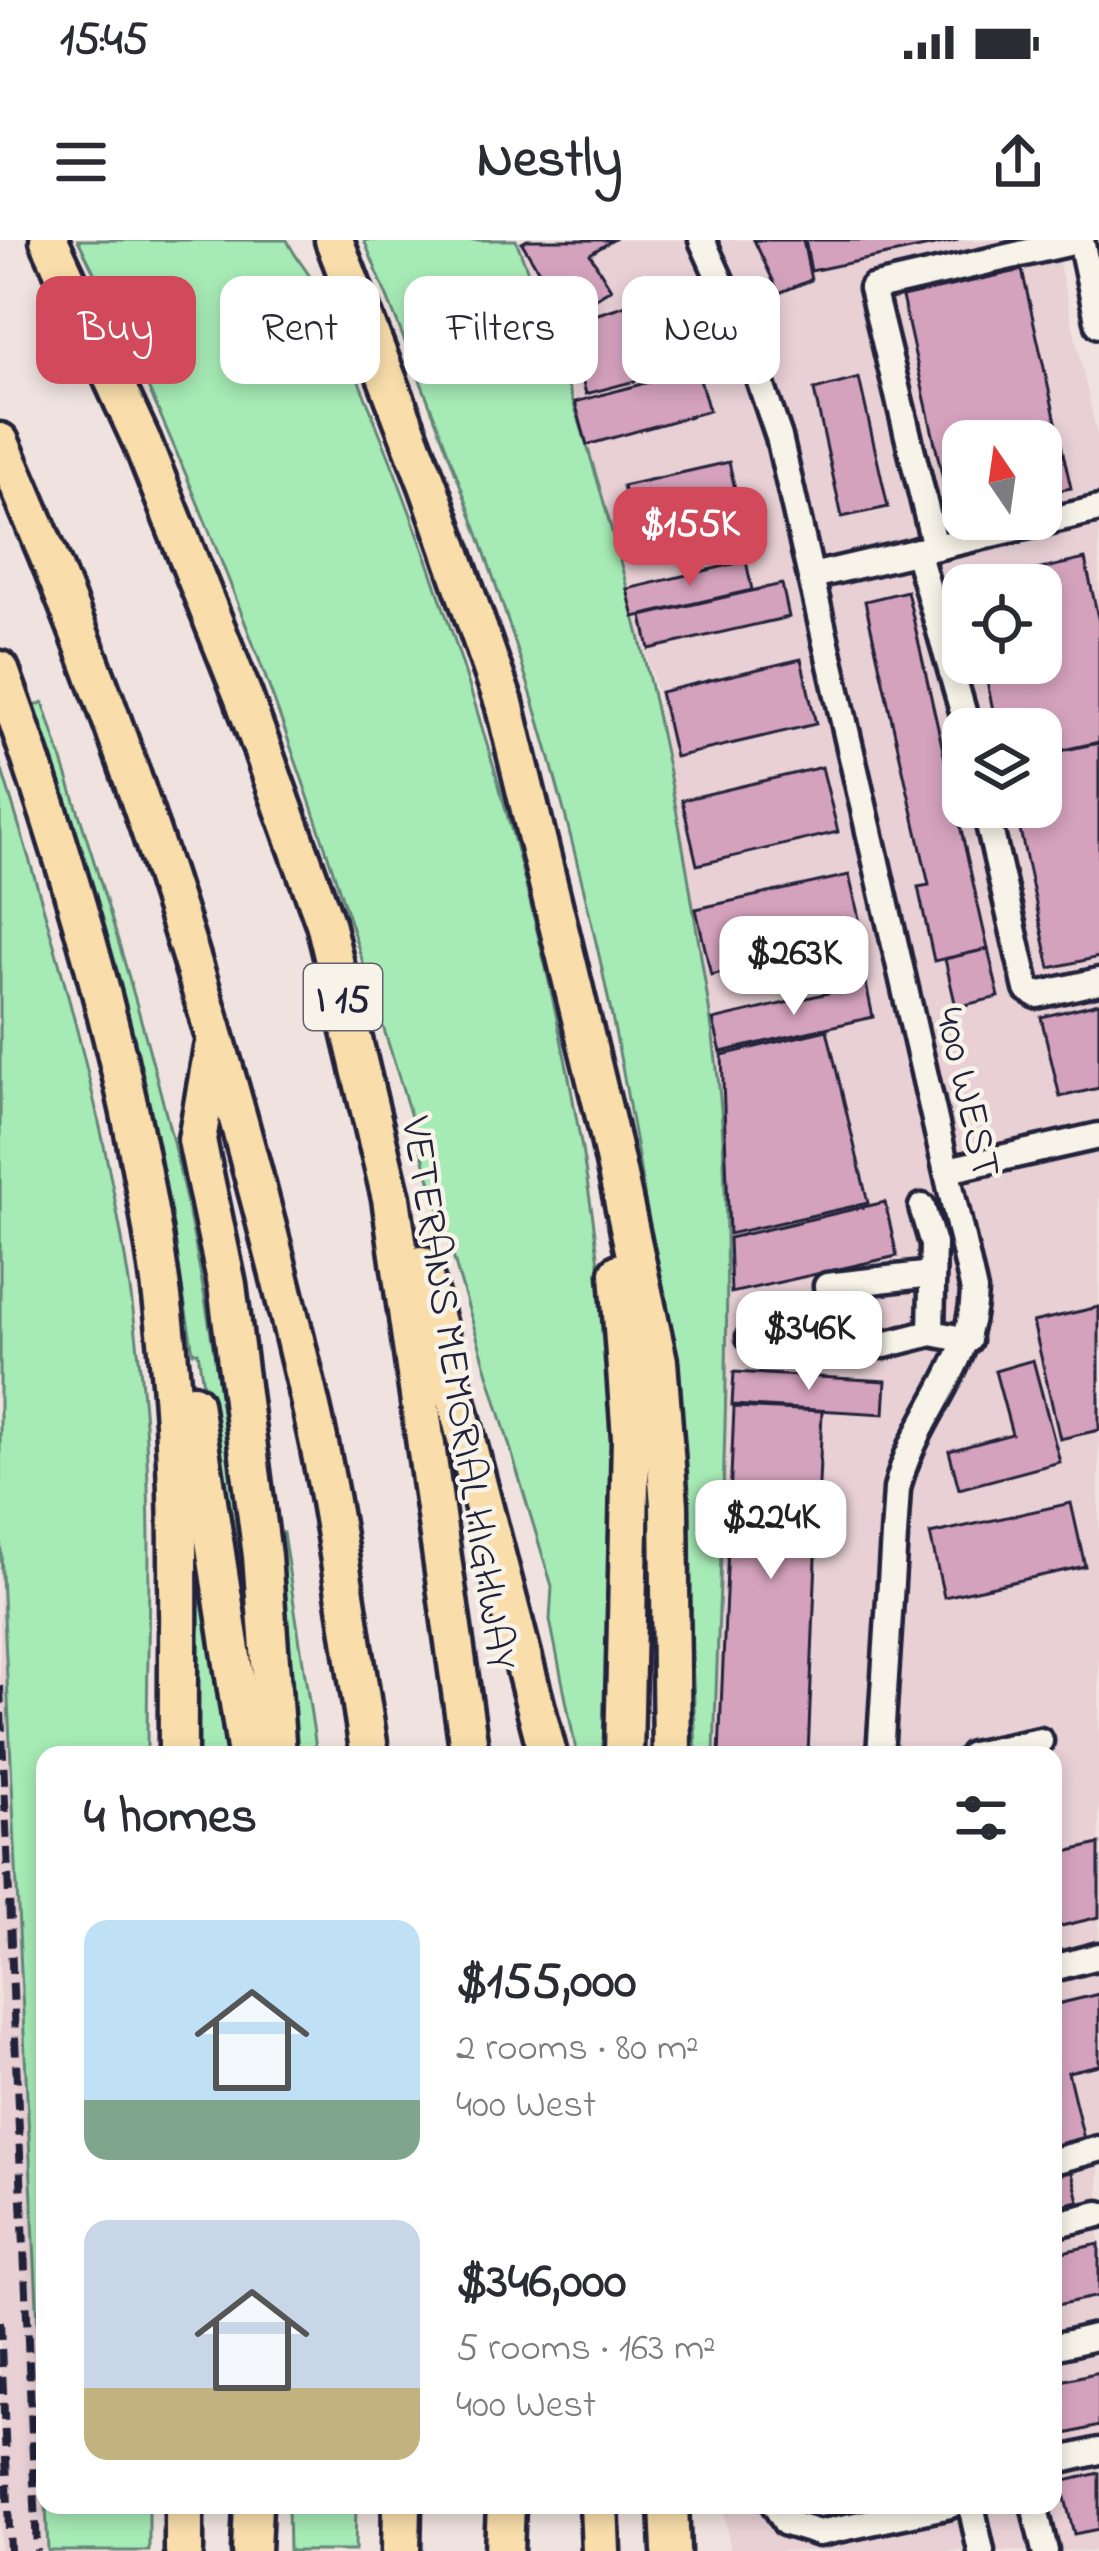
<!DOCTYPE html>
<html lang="en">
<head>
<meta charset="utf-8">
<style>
  body { margin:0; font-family:"Indie Flower",sans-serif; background:#f2f2f3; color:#2b2b33; height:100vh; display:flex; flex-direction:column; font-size:45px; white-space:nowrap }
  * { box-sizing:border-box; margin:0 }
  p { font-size:39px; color:#7c7c81 }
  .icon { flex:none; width:66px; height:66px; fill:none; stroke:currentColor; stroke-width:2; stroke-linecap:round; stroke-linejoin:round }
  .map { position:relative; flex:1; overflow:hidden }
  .panel { position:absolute; left:36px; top:1506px; width:1026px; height:768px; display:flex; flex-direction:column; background:#fff; border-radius:24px; box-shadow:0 6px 18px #0003 }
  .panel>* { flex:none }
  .hud { position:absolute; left:36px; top:36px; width:1029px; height:108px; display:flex; gap:24px }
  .needle { width:78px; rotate:347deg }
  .controls { position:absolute; left:942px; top:180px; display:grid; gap:24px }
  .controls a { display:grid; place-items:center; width:120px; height:120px; border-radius:24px; background:#fff; box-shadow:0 6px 18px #0003; font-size:60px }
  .price { position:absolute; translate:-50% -102px; padding:0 27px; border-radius:24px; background:#fff; color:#222; font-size:39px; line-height:78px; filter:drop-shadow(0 3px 6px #0008) }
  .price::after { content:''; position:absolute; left:50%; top:72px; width:36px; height:27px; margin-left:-18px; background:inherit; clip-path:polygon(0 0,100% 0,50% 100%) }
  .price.current { background:#d1495b; color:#fff }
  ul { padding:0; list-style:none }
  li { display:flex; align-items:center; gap:36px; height:300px; padding:0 48px }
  li span { display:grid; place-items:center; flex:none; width:336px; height:240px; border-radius:24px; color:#555 }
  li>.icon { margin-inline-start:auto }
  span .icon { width:144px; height:144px; fill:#fffc; stroke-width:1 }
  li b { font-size:51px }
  h2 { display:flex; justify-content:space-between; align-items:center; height:144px; padding:0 48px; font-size:51px }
  .tag { padding:0 42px; border-radius:24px; background:#fff; box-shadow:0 6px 18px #0003; font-size:42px; line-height:108px }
  .tag.current { background:#d1495b; color:#fff }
  .status { display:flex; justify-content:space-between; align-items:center; height:84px; padding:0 60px; background:#fff; direction:ltr }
  .status svg { height:33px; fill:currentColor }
  header { display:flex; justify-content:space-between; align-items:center; height:156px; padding:0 48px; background:#fff; font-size:54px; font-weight:700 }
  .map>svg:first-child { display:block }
</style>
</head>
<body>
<div class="status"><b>15:45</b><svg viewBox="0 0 49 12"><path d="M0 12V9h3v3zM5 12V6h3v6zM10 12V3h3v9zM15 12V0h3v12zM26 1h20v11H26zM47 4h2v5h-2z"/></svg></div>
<header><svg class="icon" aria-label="menu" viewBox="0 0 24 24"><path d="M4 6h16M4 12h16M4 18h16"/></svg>Nestly<svg class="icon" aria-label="share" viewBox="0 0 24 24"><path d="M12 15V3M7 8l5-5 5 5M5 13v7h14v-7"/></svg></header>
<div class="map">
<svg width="1099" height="2311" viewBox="0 0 1099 2311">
  <rect width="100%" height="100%" fill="#f0e3df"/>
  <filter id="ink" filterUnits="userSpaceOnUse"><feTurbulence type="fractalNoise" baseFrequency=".00833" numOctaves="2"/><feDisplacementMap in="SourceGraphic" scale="24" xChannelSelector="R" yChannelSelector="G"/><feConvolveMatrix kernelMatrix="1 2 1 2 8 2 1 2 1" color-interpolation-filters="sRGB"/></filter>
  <g filter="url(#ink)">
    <!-- built -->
    <g fill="#e8d0d5" fill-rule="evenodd">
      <path d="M516,0H1054L1099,204V2311H730L723,2265H1053V1515H714L727,1127L723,895L715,807L657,453L570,140ZM963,201H1041V279H963ZM963,345H1041V423H963ZM963,489H1041V567H963Z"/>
      <polygon points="0,1297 31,1867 48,2311 0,2311"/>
    </g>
    <!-- green -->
    <g fill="#a6eab5" stroke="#648678" stroke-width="3">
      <path d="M78,0H287C297,22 315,39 325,61C461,372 562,716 603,1053C621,1206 613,1361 610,1515H577L550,1380L552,1346C412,891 294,427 78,0Z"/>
      <path d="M364,0H516C600,218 658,443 694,673C706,748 719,823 723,898C733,1104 720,1310 714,1515H696C685,1163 637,816 538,477C490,314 428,157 364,0Z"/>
      <path d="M43,462C90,606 136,751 172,898C218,1090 240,1287 254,1483L198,1112H193L163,937L32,468Z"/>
      <path d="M0,524C66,734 126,949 144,1170C153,1284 147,1400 147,1515H45V2231L0,1293Z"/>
      <polygon points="283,1293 313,1487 317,1515 294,1515 278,1294"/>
      <polygon points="198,1352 202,1353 226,1515 198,1515"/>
      <polygon points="46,2265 149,2265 149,2311 48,2311"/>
      <polygon points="288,2265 356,2265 355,2311 289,2311"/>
    </g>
    <!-- building -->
    <g fill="#d5a2bd" stroke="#22223b" stroke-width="3">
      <polygon points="527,0 613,0 590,14 611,49 551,85 536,45 544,39 522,3"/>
      <polygon points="754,0 803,0 811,40 779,53"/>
      <polygon points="805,0 958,0 811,31"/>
      <polygon points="1022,30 1071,248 1041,254 1041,201 963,201 963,272 951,275 902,57"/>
      <polygon points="646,59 655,89 680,83 692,126 586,154 576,116 567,119 559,86"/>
      <polygon points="697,129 709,171 587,205 575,162"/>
      <polygon points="859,138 888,267 842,277 814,150"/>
      <polygon points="729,222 739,267 634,291 623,246"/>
      <polygon points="1085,319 1099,382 1099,502 1041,515 1041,489 997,489 983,423 1041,423 1041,345 970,345"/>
      <polygon points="746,321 752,350 634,377 627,349"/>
      <polygon points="782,344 789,377 649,409 642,376"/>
      <polygon points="907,351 988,709 934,721 918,647 929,645 865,361"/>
      <polygon points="801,419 816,484 675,517 660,452"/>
      <polygon points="1099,503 1099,717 1050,728 1015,567 1041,567 1041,515"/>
      <polygon points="822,527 838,592 697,625 682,560"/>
      <polygon points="849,635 864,700 711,735 696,669"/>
      <polygon points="988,709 999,757 956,767 945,719"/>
      <polygon points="866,744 873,777 721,812 713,780"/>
      <polygon points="1099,763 1099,848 1060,857 1041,777"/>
      <polygon points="827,790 868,963 729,994 722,815"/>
      <polygon points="885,962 897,1016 731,1053 729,998"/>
      <polygon points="1099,1067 1099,1190 1060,1199 1033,1082"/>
      <polygon points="1033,1120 1060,1222 959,1249 949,1211 1012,1194 995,1131"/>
      <polygon points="734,1132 886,1141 884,1174 732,1165"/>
      <polygon points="734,1167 822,1171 808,1515 719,1515"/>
      <polygon points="1071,1263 1085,1326 944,1357 930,1294"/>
      <polygon points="1099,1604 1099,1677 1053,1688 1053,1615"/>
      <polygon points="1099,1754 1099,1825 1068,1832 1084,1899 1053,1906 1053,1765"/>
      <polygon points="1071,1929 1079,1961 1053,1967 1053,1933"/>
      <polygon points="1099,2004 1099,2056 1053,2066 1053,2014"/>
      <polygon points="1099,2132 1099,2186 1053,2197 1053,2143"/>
      <polygon points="1099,2233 1099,2289 1074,2294 1061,2242"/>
    </g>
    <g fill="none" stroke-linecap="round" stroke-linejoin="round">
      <!-- minor casing -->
      <g stroke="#22223b" stroke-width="33">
        <g id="minor">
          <path d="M702,0L742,89L779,197L974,1051C972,1127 913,1178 897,1249L880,1515"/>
          <polyline points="1081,0 1099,85"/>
          <polyline points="935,307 872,48 1081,0"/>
          <polyline points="917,311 968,489"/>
          <polyline points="812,336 1099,269"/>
          <polyline points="985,567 1027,749 1037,755 1099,741"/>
          <polyline points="948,930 1099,896"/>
          <polyline points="922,967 933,1004 931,1093 968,1100"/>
          <polyline points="750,1097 884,1105 931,1093"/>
          <polyline points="833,1102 827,1046 932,1034"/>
          <polyline points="972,1515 1040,1501"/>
          <polyline points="1053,1728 1099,1716"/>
          <polyline points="1053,1921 1099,1909"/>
          <polyline points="1053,1985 1099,1974"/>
          <polyline points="1053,2107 1099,2096"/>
          <polyline points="1053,2222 1099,2211"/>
          <polyline points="775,2265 786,2283 819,2293 950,2265"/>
          <polyline points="971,2265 981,2311"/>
          <polyline points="1034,2265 1045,2311"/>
        </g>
      </g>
      <!-- highway casing -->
      <g stroke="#22223b" stroke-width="45">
        <g id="highway">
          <polyline points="49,0 142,202 243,456 325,683 391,958 470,1515"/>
          <polyline points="334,0 429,248 504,463 607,885 658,1121 669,1265 672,1515"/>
          <path d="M0,202C139,516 236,841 313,1176C338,1287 351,1402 370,1515"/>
          <path d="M0,430C79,650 150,898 170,1131C182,1258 177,1387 178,1515"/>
          <polyline points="213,808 197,900 227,1045 262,1316 277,1515"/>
          <polyline points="421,1025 548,1515"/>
          <polyline points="619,1033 631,1198 624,1515"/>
          <polyline points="193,1163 247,1515"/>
          <polyline points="184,2265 184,2311"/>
          <polyline points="599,2265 601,2311"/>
          <polyline points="669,2265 671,2311"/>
          <polyline points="251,2311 253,2265"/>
          <polyline points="401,2311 402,2265"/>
          <polyline points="504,2311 506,2265"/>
        </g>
      </g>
      <!-- minor -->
      <use href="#minor" stroke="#f7f3e8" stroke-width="24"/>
      <!-- highway -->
      <use href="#highway" stroke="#f9deab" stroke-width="36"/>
      <!-- rail -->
      <g stroke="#22223b" stroke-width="8" stroke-dasharray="18 9" stroke-linecap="butt">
        <polyline points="0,1446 37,2311"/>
        <polyline points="0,2082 10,2311"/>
      </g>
    </g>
  </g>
  <g text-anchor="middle" stroke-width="9" stroke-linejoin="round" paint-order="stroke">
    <!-- shield labels -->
    <rect fill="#f7f3e8" stroke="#62616f" stroke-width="3" x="304" y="724" width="78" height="66" rx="9"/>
    <g font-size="39" font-weight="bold" fill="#22223b">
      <text x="343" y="771">I 15</text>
    </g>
    <!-- street labels -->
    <g font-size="42" fill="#22223b" stroke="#f7f3e8">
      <text transform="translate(970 852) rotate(77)" y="15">400 WEST</text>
      <text transform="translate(461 1153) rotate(81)" y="15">VETERANS MEMORIAL HIGHWAY</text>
    </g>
  </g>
</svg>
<div class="controls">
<a><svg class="needle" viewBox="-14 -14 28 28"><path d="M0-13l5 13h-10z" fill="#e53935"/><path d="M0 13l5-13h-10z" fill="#7c7c81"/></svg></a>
<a><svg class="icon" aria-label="locate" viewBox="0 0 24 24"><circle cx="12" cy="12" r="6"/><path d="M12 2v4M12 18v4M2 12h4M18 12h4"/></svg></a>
<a><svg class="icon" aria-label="layers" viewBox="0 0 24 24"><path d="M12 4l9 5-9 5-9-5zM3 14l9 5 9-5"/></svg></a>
</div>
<b class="price current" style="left:690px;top:349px">$155K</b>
<b class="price" style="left:794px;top:778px">$263K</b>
<b class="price" style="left:809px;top:1153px">$346K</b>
<b class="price" style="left:771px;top:1342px">$224K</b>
<div class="hud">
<a class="tag current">Buy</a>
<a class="tag">Rent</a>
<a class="tag">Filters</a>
<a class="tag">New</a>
</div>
<section class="panel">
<h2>4 homes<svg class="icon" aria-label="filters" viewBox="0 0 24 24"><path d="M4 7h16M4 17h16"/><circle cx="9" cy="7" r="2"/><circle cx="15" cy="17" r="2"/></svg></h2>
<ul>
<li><span style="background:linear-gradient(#bfe0f5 75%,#7fa58c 0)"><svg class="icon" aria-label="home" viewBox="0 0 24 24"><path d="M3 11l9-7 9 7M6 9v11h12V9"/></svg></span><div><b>$155,000</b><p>2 rooms · 80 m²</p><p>400 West</p></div></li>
<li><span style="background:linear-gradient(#c9d6e8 70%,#c2b280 0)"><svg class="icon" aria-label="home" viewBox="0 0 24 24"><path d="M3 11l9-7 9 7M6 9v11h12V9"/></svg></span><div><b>$346,000</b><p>5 rooms · 163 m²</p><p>400 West</p></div></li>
</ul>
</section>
</div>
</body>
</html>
